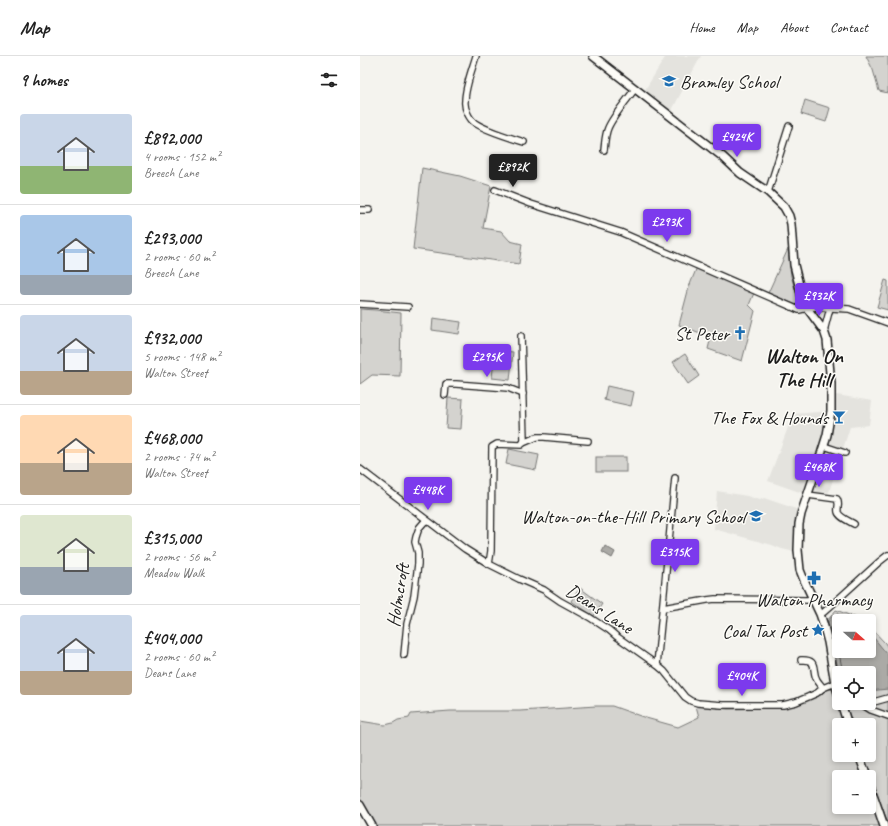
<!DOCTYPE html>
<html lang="en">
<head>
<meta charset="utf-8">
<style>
  body { margin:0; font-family:Caveat,sans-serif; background:#f6f6f6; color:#222; height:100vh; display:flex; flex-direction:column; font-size:15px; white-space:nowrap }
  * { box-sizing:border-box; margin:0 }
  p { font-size:13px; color:#767676 }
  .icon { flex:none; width:22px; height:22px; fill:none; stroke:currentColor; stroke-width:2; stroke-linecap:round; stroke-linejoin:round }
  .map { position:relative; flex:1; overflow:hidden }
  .drawer { display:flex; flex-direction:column; background:#fff; width:360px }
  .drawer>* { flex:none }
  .needle { width:26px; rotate:111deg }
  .buttons { position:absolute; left:472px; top:558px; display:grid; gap:8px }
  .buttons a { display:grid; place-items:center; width:44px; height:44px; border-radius:4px; background:#fff; box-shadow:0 2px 6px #0003; font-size:20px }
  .price { position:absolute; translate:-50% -34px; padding:0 9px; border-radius:4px; background:#7c3aed; color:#fff; font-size:13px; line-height:26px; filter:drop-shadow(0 1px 2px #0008) }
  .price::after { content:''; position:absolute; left:50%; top:24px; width:12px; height:9px; margin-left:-6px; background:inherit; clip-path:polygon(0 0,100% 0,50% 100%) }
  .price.active { background:#222; color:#fff }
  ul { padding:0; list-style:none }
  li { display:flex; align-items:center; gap:12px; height:100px; padding:0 20px }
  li+li { border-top:1px solid #e0e0e0 }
  li span { display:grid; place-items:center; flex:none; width:112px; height:80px; border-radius:4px; color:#555 }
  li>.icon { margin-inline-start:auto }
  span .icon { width:48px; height:48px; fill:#fffc; stroke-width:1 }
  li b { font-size:17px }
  h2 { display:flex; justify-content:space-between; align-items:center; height:48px; padding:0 20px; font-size:17px }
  header { display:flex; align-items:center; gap:24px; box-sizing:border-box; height:56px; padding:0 20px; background:#fff; border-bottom:1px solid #e0e0e0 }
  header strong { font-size:19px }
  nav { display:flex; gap:22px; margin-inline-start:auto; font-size:14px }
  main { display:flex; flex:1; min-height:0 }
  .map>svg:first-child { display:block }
</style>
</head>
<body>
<header>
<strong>Map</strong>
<nav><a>Home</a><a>Map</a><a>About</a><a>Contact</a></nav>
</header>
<main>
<section class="drawer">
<h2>9 homes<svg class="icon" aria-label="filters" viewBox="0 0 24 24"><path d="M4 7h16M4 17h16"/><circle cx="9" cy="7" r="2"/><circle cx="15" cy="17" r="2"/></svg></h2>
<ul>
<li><span style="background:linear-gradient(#c9d6e8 65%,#8fb573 0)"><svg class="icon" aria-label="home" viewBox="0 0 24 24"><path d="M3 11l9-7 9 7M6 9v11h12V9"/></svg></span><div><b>£892,000</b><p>4 rooms · 152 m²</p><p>Breech Lane</p></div></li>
<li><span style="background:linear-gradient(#a9c7e8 75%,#9aa5b1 0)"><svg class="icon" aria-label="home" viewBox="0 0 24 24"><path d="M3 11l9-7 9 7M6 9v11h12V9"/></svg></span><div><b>£293,000</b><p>2 rooms · 60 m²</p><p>Breech Lane</p></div></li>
<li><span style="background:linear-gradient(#c9d6e8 70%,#b9a48a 0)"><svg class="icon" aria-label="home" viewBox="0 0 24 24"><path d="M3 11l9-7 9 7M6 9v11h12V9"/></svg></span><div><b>£932,000</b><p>5 rooms · 148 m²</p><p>Walton Street</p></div></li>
<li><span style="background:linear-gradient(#ffd9b3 60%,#b9a48a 0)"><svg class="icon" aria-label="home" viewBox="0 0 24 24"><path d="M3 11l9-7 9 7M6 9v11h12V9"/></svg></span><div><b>£468,000</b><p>2 rooms · 74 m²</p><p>Walton Street</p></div></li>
<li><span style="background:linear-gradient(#dfe7d0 65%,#9aa5b1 0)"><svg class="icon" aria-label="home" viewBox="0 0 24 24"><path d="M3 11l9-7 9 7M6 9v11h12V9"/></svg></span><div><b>£315,000</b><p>2 rooms · 56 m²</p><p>Meadow Walk</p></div></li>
<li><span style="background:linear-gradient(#c9d6e8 70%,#b9a48a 0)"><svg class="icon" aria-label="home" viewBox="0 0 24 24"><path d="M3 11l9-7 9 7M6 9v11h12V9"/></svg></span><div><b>£404,000</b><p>2 rooms · 60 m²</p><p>Deans Lane</p></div></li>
</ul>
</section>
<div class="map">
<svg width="528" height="770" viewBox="0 0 528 770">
  <rect width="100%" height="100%" fill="#f4f3ee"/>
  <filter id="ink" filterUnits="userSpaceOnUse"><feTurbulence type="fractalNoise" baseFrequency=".025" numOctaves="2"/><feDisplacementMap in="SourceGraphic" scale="8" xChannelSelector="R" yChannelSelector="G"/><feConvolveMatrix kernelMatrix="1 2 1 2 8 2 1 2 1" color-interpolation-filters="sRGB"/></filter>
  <g filter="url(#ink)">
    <!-- built -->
    <g fill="#e4e3de">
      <polygon points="306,0 341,0 313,52 312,60 283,37"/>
      <polygon points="471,338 512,345 509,369 490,371 469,436 448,439 408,425 433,358 471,355"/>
      <polygon points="357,435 387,440 400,444 404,442 439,454 436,466 435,496 422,493 412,489 354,473"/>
    </g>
    <!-- green -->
    <g fill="#d4d3cf" stroke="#787876">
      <polygon points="506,0 528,0 528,37 519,35 513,14"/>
      <polygon points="445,44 470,52 466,66 441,58"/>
      <polygon points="62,112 100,120 131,130 123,172 141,175 150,185 162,188 159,208 53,193"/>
      <polygon points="428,193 431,220 439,246 436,249 408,237"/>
      <polygon points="337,211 394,237 389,249 395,255 382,305 348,293 351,281 319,269 329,231"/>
      <polygon points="525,224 528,225 528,254 517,251"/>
      <polygon points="0,253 15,254 41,257 40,320 12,319 0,328"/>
      <polygon points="73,262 101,266 99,278 72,274"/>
      <polygon points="135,294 153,296 150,324 132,322"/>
      <polygon points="325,298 339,320 328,328 313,306"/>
      <polygon points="247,330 274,336 271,350 244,344"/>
      <polygon points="88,342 103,343 101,373 86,372"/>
      <polygon points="149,393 179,399 176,414 146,408"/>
      <rect x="236" y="401" width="30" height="15"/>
      <polygon points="220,532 242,548 234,560 211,545"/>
      <polygon points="476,554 497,562 503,565 479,565 479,595 509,595 509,570 525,587 528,592 528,767 503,699 509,699 509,669 493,669 485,647 499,652 516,643 509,644 509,617 479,617 479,624 467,565"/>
      <path d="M467,633C472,633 473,633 475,637L485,669H479V699H496L504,721H479V751H509V736L521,770H16L0,742V665L25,669L33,667L38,664L49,662L51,658L90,655H160L236,650H252L286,662L318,671L339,661L336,650L368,653L421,652L437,648L461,639Z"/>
    </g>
    <!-- water -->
    <g fill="#abaaa6" stroke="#72716f">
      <polygon points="245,490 255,496 252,502 242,496"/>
      <path d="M477,558L494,565H479V595H509V576L527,598H528V633L509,635V617H479L468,567C470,562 472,559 477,558Z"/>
    </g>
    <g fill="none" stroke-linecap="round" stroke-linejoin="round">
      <!-- shore -->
      <polyline stroke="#555553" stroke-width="1" points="483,617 473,567 474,563 476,562 484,565"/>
      <!-- minor casing -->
      <g stroke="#1c1c1c" stroke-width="8">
        <g id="minor">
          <path d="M116,0C112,14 105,31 105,45C104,52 109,63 115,67C127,75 151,82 164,86"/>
          <path d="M244,94C245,86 245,79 248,72C253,60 267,44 275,33"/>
          <polyline points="135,134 171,148 260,176 439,254 452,251 489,253 528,267"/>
          <polyline points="408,136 429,70"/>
          <polyline points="0,154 9,154"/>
          <polyline points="0,248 48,251"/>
          <polyline points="464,275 470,252"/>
          <polyline points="85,339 86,328 96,328 148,332 163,338"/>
          <polyline points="163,387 177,381 184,381 228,385"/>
          <polyline points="464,390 485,397"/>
          <polyline points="0,413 105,493 129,508 159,523 184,534 200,545 229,561 249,574 256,580 297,609 304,615 325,641 331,645 338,647 362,649 423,649 436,646 448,641 457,637 463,632 475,627"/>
          <path d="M448,439L477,443C480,449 477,450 478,456C479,461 489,465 494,468"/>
          <polyline points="129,508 131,495 132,391 137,388 161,389 163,387 164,384 161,280"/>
          <polyline points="303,552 347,544 355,543 447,544 453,543"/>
          <polyline points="460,558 464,556 519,506 528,499"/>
          <polyline points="44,599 47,568 54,540 58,508 58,497 55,486 56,481 59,472 66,464"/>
          <path d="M441,604C459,603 451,614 457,624C459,627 461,629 463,632"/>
          <polyline points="297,609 315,422"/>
          <polyline points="498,647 503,649 528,642"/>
          <polyline points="503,649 511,654 528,660"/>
        </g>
      </g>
      <!-- major casing -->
      <g stroke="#1c1c1c" stroke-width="10">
        <g id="major">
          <polyline points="233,0 363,101 380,117 408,136 424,151 429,160 431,168 434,209 442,241 447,252 464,275 467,284 471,328 471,355 467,379 455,417 441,458 439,468 438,494 440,514 444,524 460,558 463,567 468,586 475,627 479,640"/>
          <polyline points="481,647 488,669"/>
          <polyline points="499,699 507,721"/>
          <polyline points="509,727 524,770"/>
          <polyline points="0,749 12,770"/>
        </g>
      </g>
      <!-- minor -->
      <use href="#minor" stroke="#fdfcf7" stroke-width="5.5"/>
      <!-- major -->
      <use href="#major" stroke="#fdfcf7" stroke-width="7"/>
    </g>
  </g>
  <!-- icons -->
  <defs>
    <g id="school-bare" transform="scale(1.08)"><path d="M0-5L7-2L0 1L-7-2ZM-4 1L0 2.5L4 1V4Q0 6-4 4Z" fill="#1f6fb2" stroke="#fdfcf7" stroke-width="2.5" paint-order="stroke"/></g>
    <g id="church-bare" transform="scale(1.08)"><path d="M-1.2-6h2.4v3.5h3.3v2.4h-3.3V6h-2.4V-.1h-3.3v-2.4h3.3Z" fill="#1f6fb2" stroke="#fdfcf7" stroke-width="2.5" paint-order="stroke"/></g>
    <g id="bar-bare" transform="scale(1.08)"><path d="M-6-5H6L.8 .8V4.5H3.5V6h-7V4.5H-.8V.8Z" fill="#1f6fb2" stroke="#fdfcf7" stroke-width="2.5" paint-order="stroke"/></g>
    <g id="pharmacy-bare" transform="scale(1.08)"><path d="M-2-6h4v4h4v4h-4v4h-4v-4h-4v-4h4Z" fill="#1f6fb2" stroke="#fdfcf7" stroke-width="2.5" paint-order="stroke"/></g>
    <g id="sight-bare" transform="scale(1.08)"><path d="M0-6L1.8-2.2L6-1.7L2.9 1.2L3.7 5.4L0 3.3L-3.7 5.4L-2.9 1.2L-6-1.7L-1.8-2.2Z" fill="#1f6fb2" stroke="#fdfcf7" stroke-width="2.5" paint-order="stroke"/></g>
  </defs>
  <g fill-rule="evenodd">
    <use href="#school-bare" x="309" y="25"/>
    <use href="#church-bare" x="380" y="277"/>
    <use href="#bar-bare" x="479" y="361"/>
    <use href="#school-bare" x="396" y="460"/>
    <use href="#pharmacy-bare" x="454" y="522"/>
    <use href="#sight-bare" x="458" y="574"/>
  </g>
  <g text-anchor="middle" stroke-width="3" stroke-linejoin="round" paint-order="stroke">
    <!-- poi labels -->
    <g font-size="19" fill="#1c1c1c" stroke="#fdfcf7" text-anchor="end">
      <text x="320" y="32" text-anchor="start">Bramley School</text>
      <text x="369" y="284">St Peter</text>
      <text x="468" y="368">The Fox &amp; Hounds</text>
      <text x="385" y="467">Walton-on-the-Hill Primary School</text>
      <text x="454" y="550" text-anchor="middle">Walton Pharmacy</text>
      <text x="447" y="581">Coal Tax Post</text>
    </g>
    <!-- street labels -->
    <g font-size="19" fill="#1c1c1c" stroke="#fdfcf7">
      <text transform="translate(37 539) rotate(-81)" y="7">Holmcroft</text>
      <text transform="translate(240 552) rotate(33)" y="7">Deans Lane</text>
    </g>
    <!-- quarter labels -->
    <g font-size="21" font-weight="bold" fill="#1c1c1c" stroke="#fdfcf7">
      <text x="444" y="307">Walton On<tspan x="444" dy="24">The Hill</tspan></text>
    </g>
  </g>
</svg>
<div class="buttons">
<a><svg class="needle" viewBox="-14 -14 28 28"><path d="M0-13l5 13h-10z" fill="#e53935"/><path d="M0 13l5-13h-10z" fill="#767676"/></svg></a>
<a><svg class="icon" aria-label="locate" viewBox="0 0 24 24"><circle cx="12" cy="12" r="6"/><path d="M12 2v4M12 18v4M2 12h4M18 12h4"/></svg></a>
<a>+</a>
<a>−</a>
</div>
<b class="price" style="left:377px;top:102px">£424K</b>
<b class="price active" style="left:153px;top:132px">£892K</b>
<b class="price" style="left:307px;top:187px">£293K</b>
<b class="price" style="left:459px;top:261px">£932K</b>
<b class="price" style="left:127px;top:322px">£295K</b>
<b class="price" style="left:459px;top:432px">£468K</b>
<b class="price" style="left:68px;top:455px">£448K</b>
<b class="price" style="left:315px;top:517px">£315K</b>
<b class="price" style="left:382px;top:641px">£404K</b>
</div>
</main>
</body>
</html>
